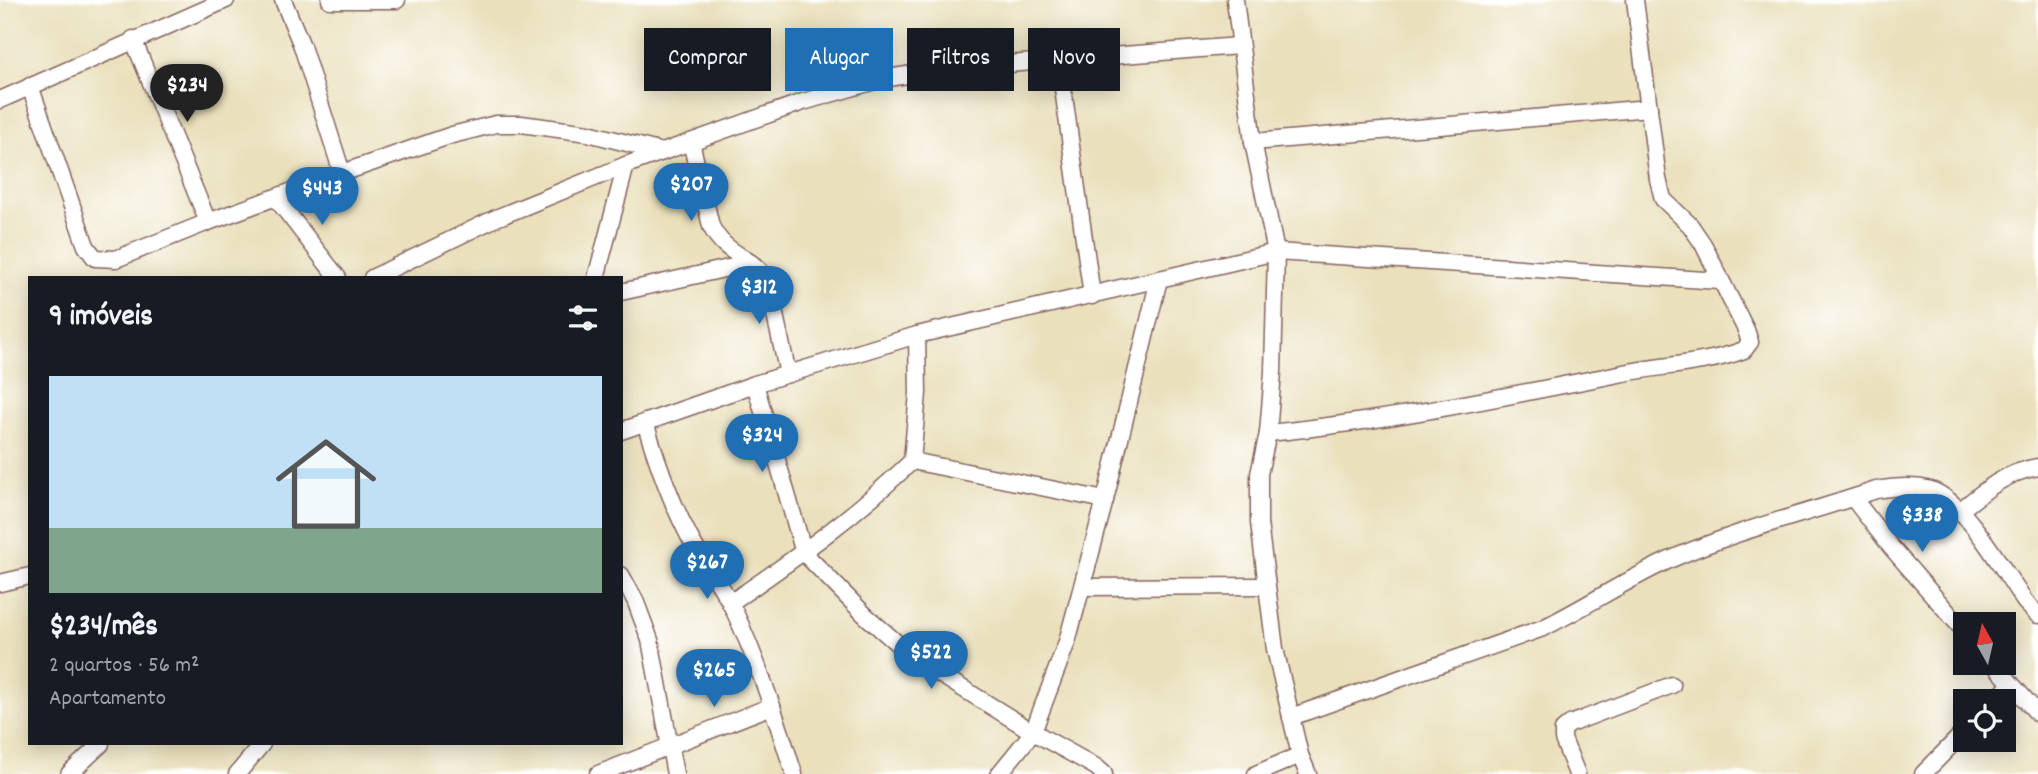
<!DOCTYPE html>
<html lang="pt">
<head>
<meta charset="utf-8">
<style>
  body { margin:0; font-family:Dekko,sans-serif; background:#20242c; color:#f1f3f6; height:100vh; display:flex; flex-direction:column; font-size:26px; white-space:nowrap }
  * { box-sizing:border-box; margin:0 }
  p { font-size:23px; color:#9ea1a6 }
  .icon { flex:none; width:38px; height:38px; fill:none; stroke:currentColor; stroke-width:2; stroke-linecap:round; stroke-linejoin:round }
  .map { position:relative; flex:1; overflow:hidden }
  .details { position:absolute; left:28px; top:276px; width:595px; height:469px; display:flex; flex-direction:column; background:#171b24; border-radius:0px; box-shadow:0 4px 18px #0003 }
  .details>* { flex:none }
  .guide { position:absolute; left:644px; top:28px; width:665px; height:63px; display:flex; gap:14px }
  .needle { width:46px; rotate:352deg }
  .controls { position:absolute; left:1953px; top:612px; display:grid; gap:14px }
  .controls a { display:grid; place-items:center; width:63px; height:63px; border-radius:0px; background:#171b24; box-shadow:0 4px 18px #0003; font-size:35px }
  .price { position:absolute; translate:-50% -60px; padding:0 16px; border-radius:24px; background:#1f6fb2; color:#fff; font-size:23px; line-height:46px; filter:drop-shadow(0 2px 4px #0008) }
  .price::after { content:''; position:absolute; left:50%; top:42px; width:21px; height:16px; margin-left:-10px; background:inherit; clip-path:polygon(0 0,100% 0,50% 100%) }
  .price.active { background:#222; color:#fff }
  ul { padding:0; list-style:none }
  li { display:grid; align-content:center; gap:14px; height:371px; padding:0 21px }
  li span { display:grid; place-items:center; height:217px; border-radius:0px; color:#555 }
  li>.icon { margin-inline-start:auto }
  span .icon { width:126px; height:126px; fill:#fffc; stroke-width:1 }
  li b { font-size:30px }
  h2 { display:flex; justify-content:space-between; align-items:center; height:84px; padding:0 21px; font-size:30px }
  .pill { padding:0 24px; border-radius:0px; background:#171b24; box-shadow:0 4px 18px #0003; font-size:24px; line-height:63px }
  .pill.active { background:#1f6fb2; color:#fff }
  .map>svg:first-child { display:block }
</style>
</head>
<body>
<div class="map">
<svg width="2038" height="774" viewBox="0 0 2038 774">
  <rect width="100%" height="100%" fill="#fff"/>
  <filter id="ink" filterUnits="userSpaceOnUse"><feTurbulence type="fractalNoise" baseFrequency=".0143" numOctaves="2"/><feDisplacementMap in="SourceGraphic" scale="14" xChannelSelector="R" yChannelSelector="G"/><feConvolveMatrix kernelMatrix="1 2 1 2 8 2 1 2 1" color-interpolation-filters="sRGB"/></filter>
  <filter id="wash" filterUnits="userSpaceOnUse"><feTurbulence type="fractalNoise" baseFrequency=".00686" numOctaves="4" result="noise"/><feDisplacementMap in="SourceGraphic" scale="28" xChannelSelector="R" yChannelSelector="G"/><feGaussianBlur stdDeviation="1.57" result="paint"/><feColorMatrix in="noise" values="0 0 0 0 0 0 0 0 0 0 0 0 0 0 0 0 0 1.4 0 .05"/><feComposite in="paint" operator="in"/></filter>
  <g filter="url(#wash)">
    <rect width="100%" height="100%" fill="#eae0bc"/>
  </g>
  <g filter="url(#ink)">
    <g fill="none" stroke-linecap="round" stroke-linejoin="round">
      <!-- street casing -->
      <g stroke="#82635e" stroke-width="19">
        <g id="street">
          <polyline points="283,0 302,46 342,173"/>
          <polyline points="330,0 397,0"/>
          <polyline points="1235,0 1253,142 1276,252 1273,372 1268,433 1259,474 1259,523 1275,649 1300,755 1308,774"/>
          <polyline points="133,39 208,222"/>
          <polyline points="1059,60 1092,296"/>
          <polyline points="30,86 86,246 95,258 116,259 208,222 342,173 452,135 496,124 521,124 588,133 662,152"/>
          <polyline points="0,100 226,0"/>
          <path d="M691,142L711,226C726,258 755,255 768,283L788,374"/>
          <polyline points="1253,142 1649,108"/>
          <polyline points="276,198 338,278"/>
          <polyline points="372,278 496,218 626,165 803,102 882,79 944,69 1239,46"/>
          <polyline points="596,278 626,165"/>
          <polyline points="621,292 751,263"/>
          <polyline points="755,384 804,553 866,616 915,659 1033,732 1096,767 1104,774"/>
          <path d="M645,422C657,462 670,500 689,536C701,560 719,581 731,604C757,658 776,717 794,774"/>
          <polyline points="621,431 755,384 917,335 1276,252 1720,281"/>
          <path d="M1268,433C1386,421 1503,397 1619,374C1661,365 1704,365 1744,350L1750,342L1746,330L1703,244L1690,225L1663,199L1658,179L1635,0"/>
          <polyline points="912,461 1105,500"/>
          <polyline points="1853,498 1891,547 1965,632"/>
          <path d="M1961,510C1985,490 2006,472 2038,467"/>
          <polyline points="621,575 635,600 650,640 675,774"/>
          <polyline points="0,583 30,576"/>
          <polyline points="1082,587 1265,586"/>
          <path d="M730,603C795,559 856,515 912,461L918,393L917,335"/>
          <polyline points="1993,663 2038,714"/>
          <polyline points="1994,702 2011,684"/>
          <path d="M1291,717L1543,628C1588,606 1630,577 1676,557C1741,529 1809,513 1876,490C1893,487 1914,485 1931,490C1965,501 2004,572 2025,602L2038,615"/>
          <polyline points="69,774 101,744"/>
          <polyline points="237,774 262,744"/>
          <polyline points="598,774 772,706"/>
          <polyline points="999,774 1033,732 1067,642 1105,500 1159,279"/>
          <polyline points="1256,774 1300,755"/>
          <polyline points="1577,774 1563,739 1563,730 1570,724 1672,685"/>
          <polyline points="1923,774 1965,731"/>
        </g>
      </g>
      <!-- street -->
      <use href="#street" stroke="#fff" stroke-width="16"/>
    </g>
  </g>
</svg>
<div class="controls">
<a><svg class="needle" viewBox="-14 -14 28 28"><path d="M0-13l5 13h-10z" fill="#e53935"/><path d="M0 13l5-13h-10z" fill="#9ea1a6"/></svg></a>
<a><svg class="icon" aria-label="locate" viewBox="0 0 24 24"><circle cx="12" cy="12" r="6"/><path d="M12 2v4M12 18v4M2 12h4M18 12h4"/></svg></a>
</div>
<b class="price active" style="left:187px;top:124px">$234</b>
<b class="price" style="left:691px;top:223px">$207</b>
<b class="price" style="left:322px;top:227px">$443</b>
<b class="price" style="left:759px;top:326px">$312</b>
<b class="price" style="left:762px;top:474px">$324</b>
<b class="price" style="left:1922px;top:554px">$338</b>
<b class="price" style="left:707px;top:601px">$267</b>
<b class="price" style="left:931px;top:691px">$522</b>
<b class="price" style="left:714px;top:709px">$265</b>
<div class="guide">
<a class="pill">Comprar</a>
<a class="pill active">Alugar</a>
<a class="pill">Filtros</a>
<a class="pill">Novo</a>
</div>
<section class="details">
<h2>9 imóveis<svg class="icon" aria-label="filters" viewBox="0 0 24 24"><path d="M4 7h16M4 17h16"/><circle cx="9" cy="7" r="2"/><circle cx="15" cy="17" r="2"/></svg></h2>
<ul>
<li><span style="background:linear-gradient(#bfe0f5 70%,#7fa58c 0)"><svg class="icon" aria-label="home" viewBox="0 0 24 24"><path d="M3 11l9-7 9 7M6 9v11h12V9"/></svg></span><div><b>$234/mês</b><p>2 quartos · 56 m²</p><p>Apartamento</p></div></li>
</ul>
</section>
</div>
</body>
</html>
